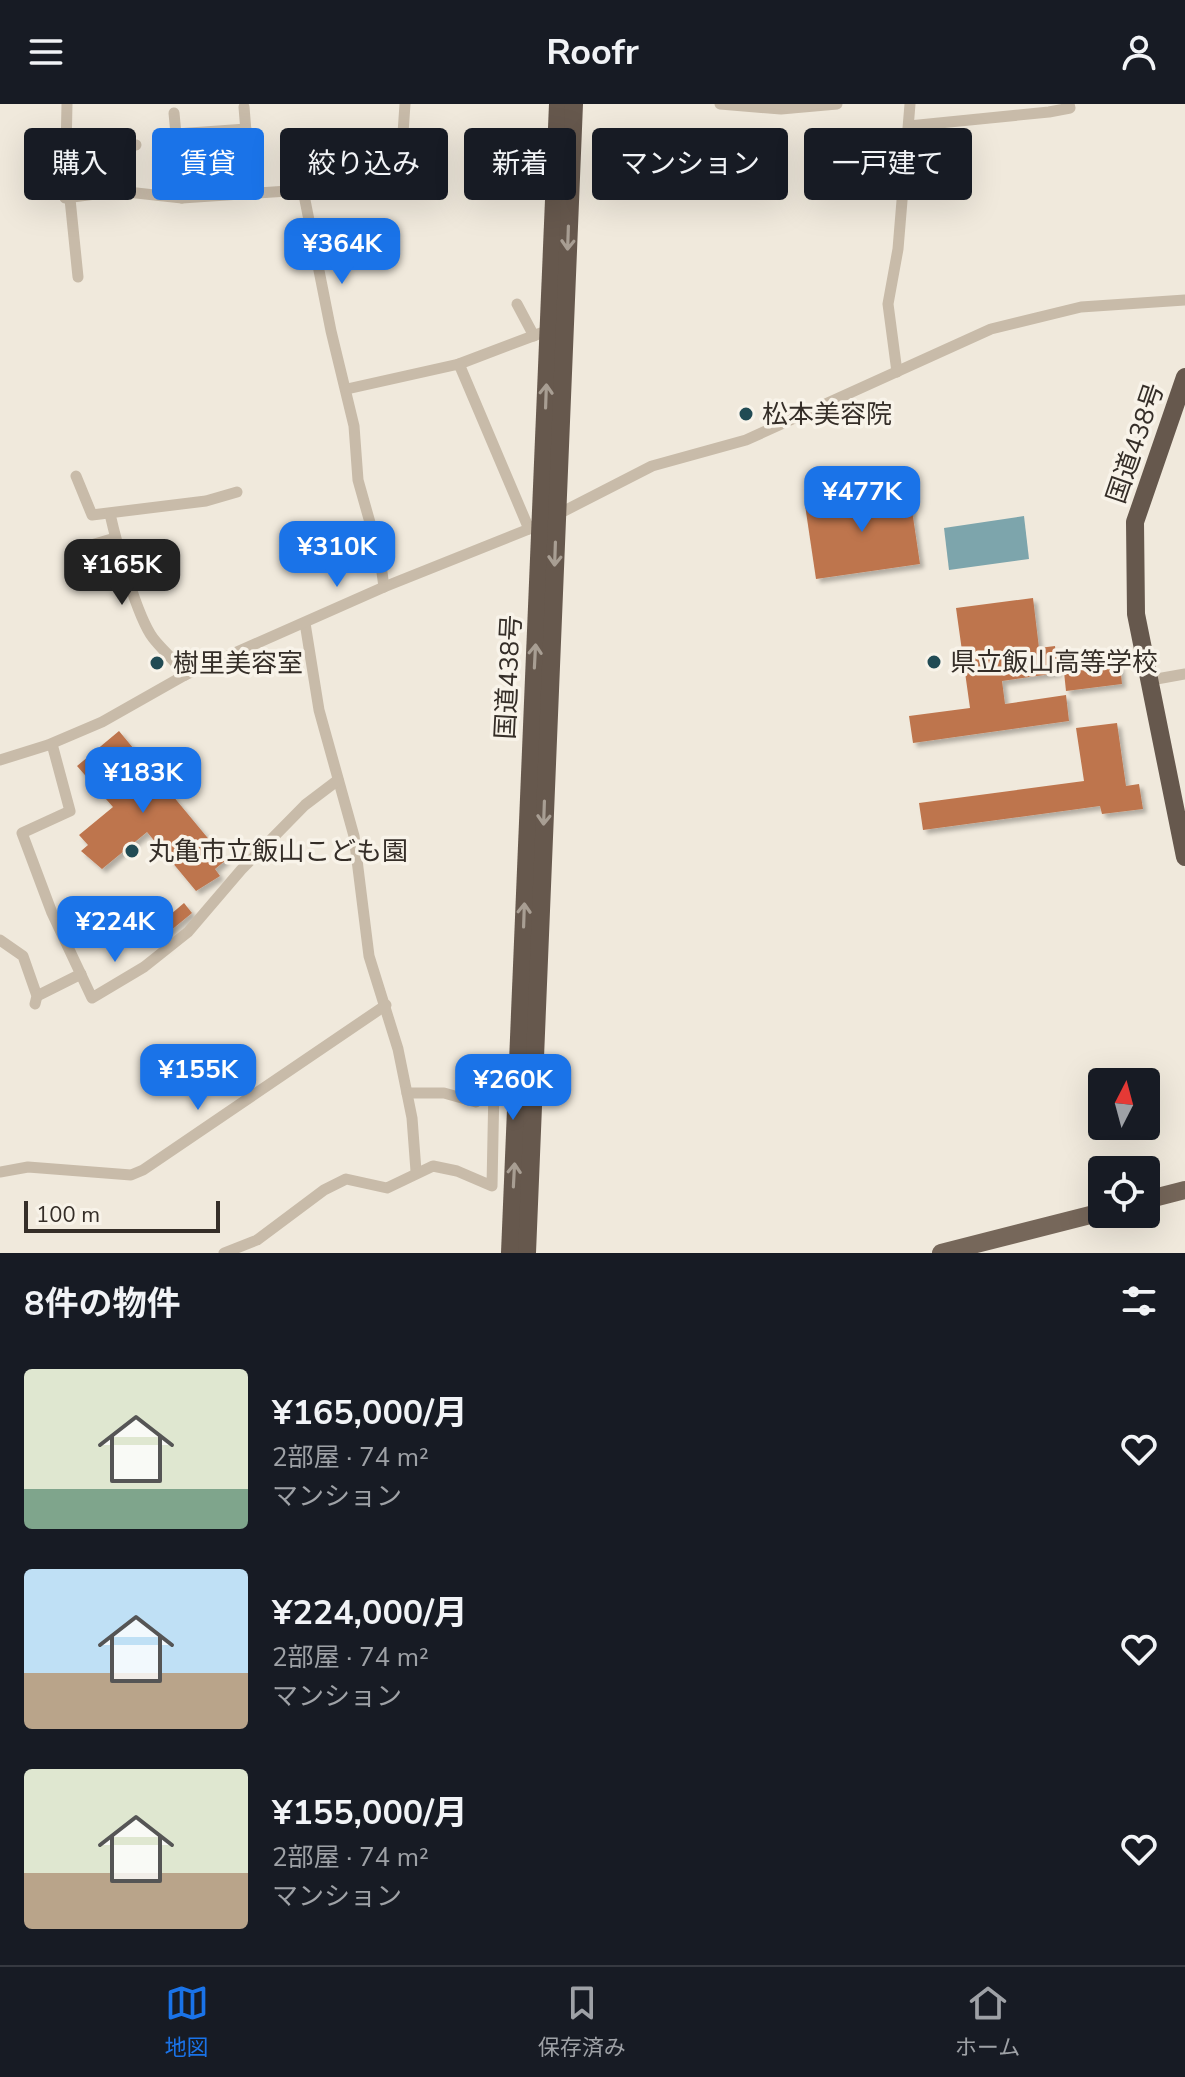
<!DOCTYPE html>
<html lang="ja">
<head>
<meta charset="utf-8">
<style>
  body { margin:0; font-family:"Nunito Sans","Noto Sans JP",sans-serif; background:#242831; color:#f1f3f6; height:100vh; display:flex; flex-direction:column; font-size:30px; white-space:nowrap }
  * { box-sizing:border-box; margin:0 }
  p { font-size:26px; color:#9ea1a6 }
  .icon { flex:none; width:44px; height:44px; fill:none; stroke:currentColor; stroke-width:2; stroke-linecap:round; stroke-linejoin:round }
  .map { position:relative; height:1149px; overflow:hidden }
  .side { display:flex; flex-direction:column; background:#171b24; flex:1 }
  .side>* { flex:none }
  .guide { position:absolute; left:24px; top:24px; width:1138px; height:72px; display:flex; gap:16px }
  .needle { width:52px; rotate:6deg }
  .fabs { position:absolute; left:1088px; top:964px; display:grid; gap:16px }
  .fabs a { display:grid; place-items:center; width:72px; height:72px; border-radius:8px; background:#171b24; box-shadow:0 8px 32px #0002; font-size:40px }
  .scale { position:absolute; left:24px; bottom:20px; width:196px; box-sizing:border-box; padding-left:8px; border:4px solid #352e28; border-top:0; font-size:22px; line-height:28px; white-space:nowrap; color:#352e28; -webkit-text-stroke:6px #f8f3e9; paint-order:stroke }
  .price { position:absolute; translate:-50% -68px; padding:0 18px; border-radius:16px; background:#1a73e8; color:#fff; font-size:26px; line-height:52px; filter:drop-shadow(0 2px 4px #0008) }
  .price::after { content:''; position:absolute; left:50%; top:48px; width:24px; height:18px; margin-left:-12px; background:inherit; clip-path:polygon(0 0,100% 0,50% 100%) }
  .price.current { background:#222; color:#fff }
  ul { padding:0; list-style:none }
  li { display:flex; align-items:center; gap:24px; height:200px; padding:0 24px }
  li span { display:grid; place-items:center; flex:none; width:224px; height:160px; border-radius:8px; color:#555 }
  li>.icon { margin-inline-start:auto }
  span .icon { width:96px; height:96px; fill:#fffc; stroke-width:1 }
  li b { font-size:34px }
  h2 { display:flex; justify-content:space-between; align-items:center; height:96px; padding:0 24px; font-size:34px }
  .chip { padding:0 28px; border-radius:8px; background:#171b24; box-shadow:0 8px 32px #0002; font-size:28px; line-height:72px }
  .chip.current { background:#1a73e8; color:#fff }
  header { display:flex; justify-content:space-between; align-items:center; height:104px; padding:0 24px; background:#171b24; font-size:36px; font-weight:700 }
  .dock { display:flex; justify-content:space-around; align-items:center; height:112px; border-top:2px solid #363941; background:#171b24; font-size:22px; color:#9ea1a6 }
  .dock a { display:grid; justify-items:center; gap:4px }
  .dock .current { color:#1a73e8 }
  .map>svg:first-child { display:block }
</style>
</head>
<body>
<header><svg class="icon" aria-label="menu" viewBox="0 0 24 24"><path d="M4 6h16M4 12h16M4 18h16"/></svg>Roofr<svg class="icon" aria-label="person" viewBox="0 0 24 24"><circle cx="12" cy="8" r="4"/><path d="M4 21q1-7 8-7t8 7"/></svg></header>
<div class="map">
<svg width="1185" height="1149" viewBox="0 0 1185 1149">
  <defs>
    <filter id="shadow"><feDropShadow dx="4" dy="4" stdDeviation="2" flood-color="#0004"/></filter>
  </defs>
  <rect width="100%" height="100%" fill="#f0e9dc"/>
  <!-- water -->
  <polygon fill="#7da5ac" points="1024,412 1029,455 949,466 944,424"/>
  <!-- building -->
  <g fill="#be754d" filter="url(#shadow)">
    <polygon points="909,386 920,460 816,475 805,401"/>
    <polygon points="1033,494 1039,544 1055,542 1058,569 1002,577 1005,600 1066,591 1069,617 913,639 909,612 970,604 956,504"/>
    <polygon points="1120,561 1122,580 1066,587 1064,568"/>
    <polygon points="1117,619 1126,682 1139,680 1143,705 1102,710 1100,702 923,726 919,699 1084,677 1076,624"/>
    <polygon points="119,627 226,756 215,765 220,772 196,787 147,728 102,765 81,747 88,741 79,731 113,703 77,662"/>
    <polygon points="184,799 192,809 158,837 151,827"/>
  </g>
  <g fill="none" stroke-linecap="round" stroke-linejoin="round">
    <!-- minor -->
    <g stroke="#c8bba9" stroke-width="11">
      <polyline points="67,0 65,94 118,87 182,94 303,86"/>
      <polyline points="720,0 781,5 837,0"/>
      <polyline points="244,3 251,89"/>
      <polyline points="174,9 182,94"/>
      <polyline points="909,22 1049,8 1070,4 1069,0"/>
      <polyline points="176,30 246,25"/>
      <polyline points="65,51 136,41"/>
      <polyline points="70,95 78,173"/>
      <polyline points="517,200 534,232"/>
      <polyline points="459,260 549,226"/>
      <polyline points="897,268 888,200 898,145 910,0"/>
      <polyline points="347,285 459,260 529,425"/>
      <polyline points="76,372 92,411 206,397 237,388"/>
      <path d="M110,410C116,437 137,513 153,534C163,547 176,557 185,571"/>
      <polyline points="71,447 115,434"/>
      <polyline points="384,483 380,454 358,376 354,322 331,227 303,86 307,71 377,59 401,59 405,0"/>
      <polyline points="305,519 319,606 354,732 369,852 398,945 412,1014 416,1067"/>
      <polyline points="1151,576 1185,570"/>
      <polyline points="52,640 70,707 22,729 52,809 92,894 144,863 188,828 241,766 305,701 338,676"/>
      <polyline points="0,656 48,641 102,618 185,571 384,483 529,425 652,362 746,336 991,225 1081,203 1185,196"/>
      <polyline points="0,836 23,852 37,892 35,900"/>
      <polyline points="37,892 81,870"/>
      <polyline points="407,989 444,989 476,998"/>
      <polyline points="0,1068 28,1063 131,1071 143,1066 386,901"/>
      <polyline points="224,1149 257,1136 324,1086 346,1075 387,1084 433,1062 457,1067 492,1082 494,982 561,985"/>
    </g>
    <!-- primary -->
    <g stroke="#76675a" stroke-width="18">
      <polyline points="1146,1096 1185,1086"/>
      <polyline points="941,1149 1102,1108"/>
    </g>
    <!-- trunk -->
    <g stroke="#66584d" stroke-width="18">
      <polyline points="1185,273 1135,418 1136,510 1185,753"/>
      <polyline points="510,1149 558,0"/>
      <polyline points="527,1149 574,0"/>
    </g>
  </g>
  <!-- one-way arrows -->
  <defs><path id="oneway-shaft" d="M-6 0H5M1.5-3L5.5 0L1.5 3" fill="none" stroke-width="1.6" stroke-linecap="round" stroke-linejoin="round" transform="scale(2)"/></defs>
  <g stroke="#a89e93">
    <use href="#oneway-shaft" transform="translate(568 134) rotate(92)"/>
    <use href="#oneway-shaft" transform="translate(546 292) rotate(-88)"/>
    <use href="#oneway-shaft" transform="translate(555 450) rotate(92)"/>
    <use href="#oneway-shaft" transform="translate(535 552) rotate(-87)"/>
    <use href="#oneway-shaft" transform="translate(544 709) rotate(92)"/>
    <use href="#oneway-shaft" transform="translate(524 811) rotate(-88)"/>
    <use href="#oneway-shaft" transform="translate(514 1071) rotate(-87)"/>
  </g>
  <!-- markers -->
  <g fill="#214b54" stroke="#f8f3e9" stroke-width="3">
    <circle cx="746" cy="310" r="8"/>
    <circle cx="934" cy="558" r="8"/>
    <circle cx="157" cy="559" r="8"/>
    <circle cx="132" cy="747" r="8"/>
  </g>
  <g text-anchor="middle" stroke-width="7" stroke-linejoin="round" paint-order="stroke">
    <!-- poi labels -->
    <g font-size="26" fill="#352e28" stroke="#f8f3e9" text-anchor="start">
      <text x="762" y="319">松本美容院</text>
      <text x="950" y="567">県立飯山高等学校</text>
      <text x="173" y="568">樹里美容室</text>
      <text x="148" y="756">丸亀市立飯山こども園</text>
    </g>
    <!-- street labels -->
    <g font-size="26" fill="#352e28" stroke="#f8f3e9">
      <text transform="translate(1135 339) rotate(-71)" y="9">国道438号</text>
      <text transform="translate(508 573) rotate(-87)" y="9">国道438号</text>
    </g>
  </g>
</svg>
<div class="fabs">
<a><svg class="needle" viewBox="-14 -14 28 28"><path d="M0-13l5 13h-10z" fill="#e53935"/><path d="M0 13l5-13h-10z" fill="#9ea1a6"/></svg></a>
<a><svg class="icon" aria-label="locate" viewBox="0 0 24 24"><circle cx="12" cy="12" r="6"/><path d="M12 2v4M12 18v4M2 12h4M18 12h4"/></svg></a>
</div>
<div class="scale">100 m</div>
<b class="price" style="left:342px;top:182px">¥364K</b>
<b class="price" style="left:862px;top:430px">¥477K</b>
<b class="price" style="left:337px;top:485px">¥310K</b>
<b class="price current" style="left:122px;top:503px">¥165K</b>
<b class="price" style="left:143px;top:711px">¥183K</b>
<b class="price" style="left:115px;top:860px">¥224K</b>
<b class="price" style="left:198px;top:1008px">¥155K</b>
<b class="price" style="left:513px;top:1018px">¥260K</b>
<div class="guide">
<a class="chip">購入</a>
<a class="chip current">賃貸</a>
<a class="chip">絞り込み</a>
<a class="chip">新着</a>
<a class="chip">マンション</a>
<a class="chip">一戸建て</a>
</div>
</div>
<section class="side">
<h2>8件の物件<svg class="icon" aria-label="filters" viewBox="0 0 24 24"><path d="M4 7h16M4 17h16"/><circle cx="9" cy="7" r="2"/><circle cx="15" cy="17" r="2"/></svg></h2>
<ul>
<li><span style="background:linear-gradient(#dfe7d0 75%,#7fa58c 0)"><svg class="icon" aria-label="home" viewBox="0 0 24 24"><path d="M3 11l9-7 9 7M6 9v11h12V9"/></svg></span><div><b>¥165,000/月</b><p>2部屋 · 74 m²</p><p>マンション</p></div><svg class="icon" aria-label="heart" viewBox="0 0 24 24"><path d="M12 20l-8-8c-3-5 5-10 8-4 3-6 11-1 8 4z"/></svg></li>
<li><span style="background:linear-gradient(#bfe0f5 65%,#b9a48a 0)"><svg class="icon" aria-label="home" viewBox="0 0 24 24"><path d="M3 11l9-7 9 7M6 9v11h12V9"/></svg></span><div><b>¥224,000/月</b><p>2部屋 · 74 m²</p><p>マンション</p></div><svg class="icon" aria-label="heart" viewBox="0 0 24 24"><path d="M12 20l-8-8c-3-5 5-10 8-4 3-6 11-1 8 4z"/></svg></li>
<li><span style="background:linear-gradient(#dfe7d0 65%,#b9a48a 0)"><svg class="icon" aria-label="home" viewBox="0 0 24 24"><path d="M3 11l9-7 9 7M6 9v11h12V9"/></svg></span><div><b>¥155,000/月</b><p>2部屋 · 74 m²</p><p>マンション</p></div><svg class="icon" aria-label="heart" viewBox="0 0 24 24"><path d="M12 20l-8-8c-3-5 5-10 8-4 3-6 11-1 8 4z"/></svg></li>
</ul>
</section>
<nav class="dock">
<a class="current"><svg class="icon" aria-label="map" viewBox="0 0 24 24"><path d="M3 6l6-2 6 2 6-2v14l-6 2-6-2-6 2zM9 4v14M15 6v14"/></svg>地図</a>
<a><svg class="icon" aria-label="saved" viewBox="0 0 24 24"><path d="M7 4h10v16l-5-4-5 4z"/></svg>保存済み</a>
<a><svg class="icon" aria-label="home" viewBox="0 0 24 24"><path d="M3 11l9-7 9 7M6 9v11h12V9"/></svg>ホーム</a>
</nav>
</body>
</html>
